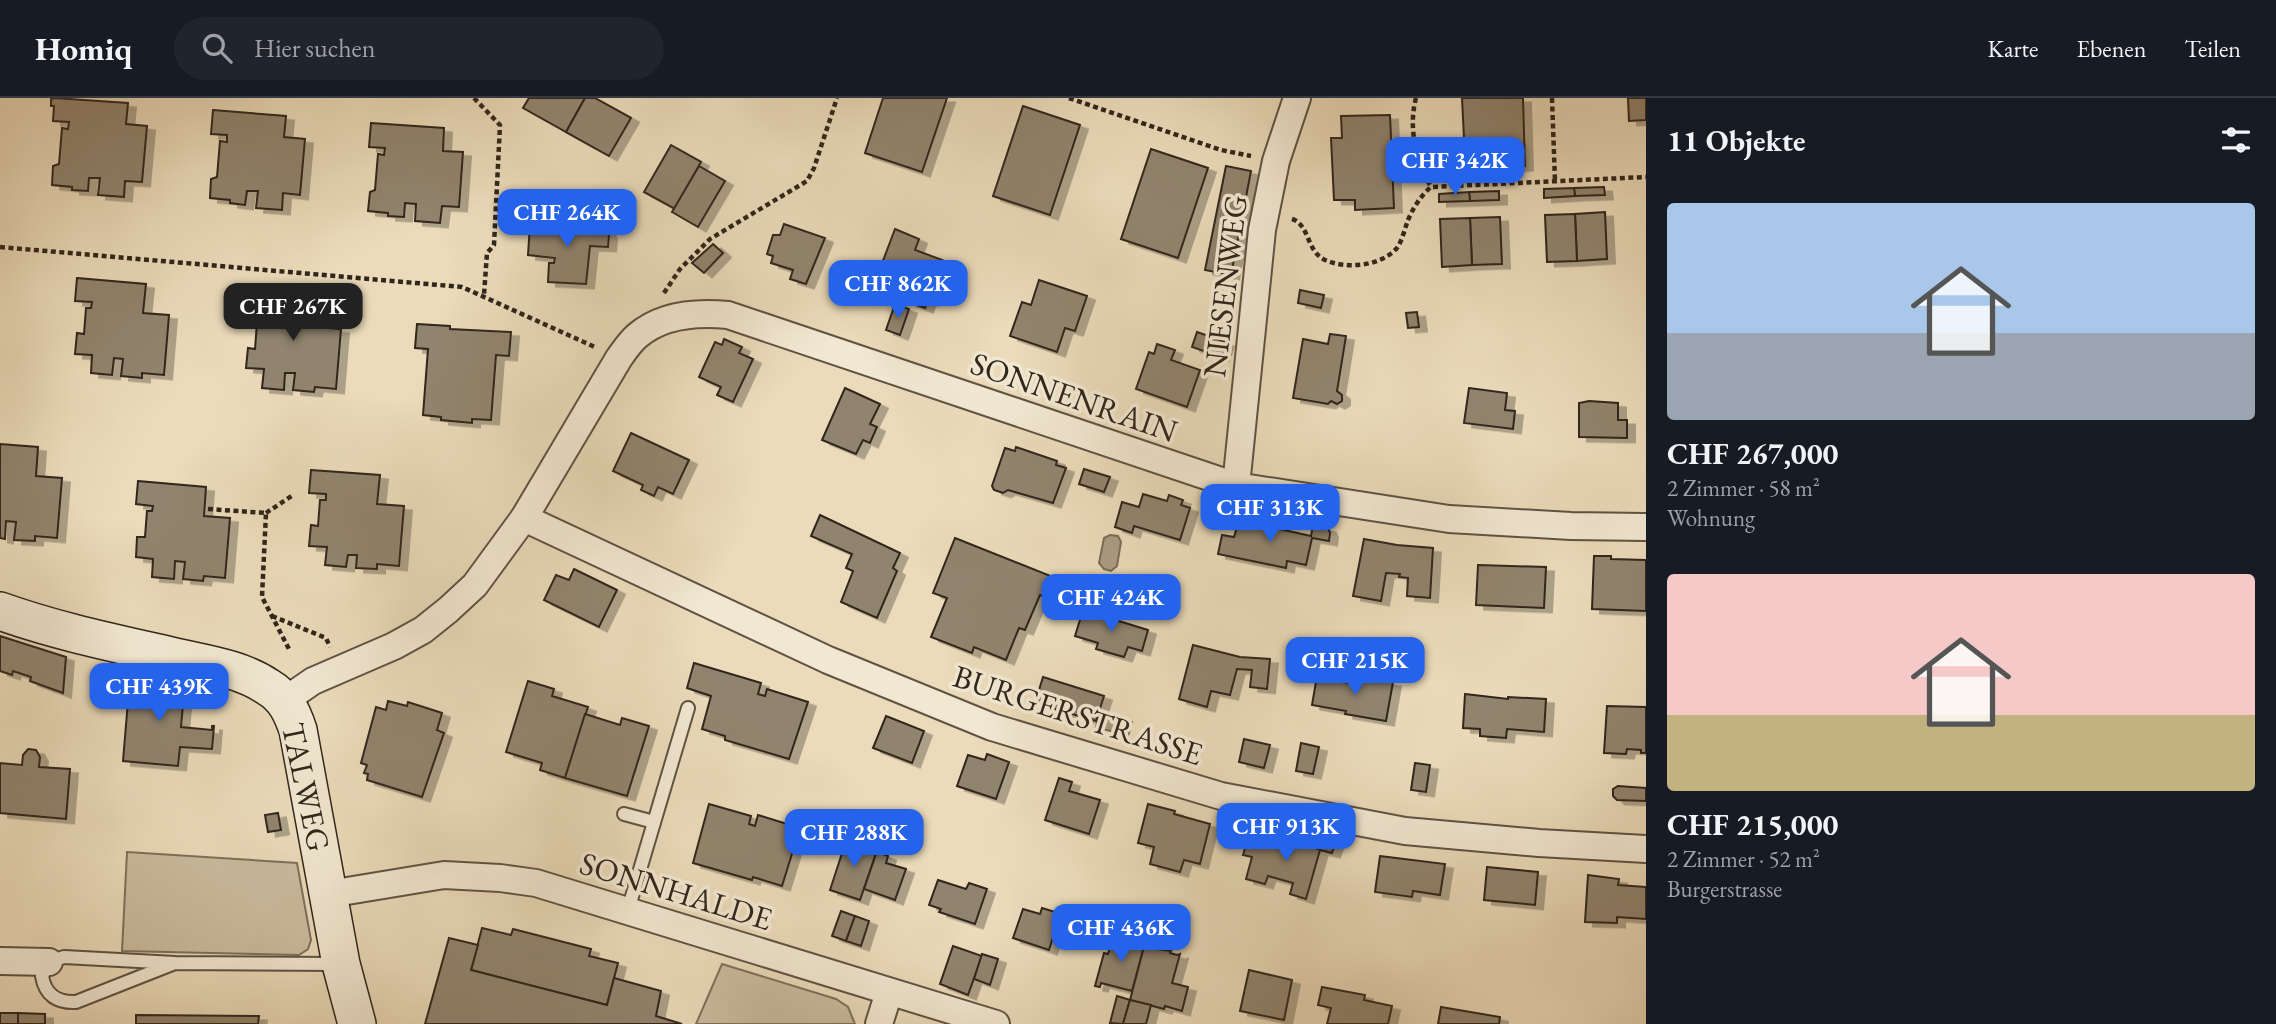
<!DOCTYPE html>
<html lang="de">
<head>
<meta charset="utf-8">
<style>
  body { margin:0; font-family:"EB Garamond",serif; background:#20242c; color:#f1f3f6; height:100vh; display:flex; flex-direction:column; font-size:26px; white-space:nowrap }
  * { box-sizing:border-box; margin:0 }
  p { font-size:23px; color:#9ea1a6 }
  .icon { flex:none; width:38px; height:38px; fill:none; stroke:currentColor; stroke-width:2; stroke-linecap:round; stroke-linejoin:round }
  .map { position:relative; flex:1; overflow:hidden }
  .side { display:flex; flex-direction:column; background:#171b24; width:630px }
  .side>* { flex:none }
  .price { position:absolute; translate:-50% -60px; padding:0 16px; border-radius:14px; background:#2563eb; color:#fff; font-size:23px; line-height:46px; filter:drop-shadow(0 2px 4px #0008) }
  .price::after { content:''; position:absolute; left:50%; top:42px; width:21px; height:16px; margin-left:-10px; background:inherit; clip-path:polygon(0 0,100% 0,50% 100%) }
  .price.on { background:#222; color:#fff }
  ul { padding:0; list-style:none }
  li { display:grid; align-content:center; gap:14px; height:371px; padding:0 21px }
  li span { display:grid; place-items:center; height:217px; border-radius:7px; color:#555 }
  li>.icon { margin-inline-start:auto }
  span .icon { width:126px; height:126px; fill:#fffc; stroke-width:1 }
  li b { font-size:30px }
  h2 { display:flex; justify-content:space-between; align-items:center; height:84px; padding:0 21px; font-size:30px }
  header { display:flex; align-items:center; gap:42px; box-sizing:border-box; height:98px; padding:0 35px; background:#171b24; border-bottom:2px solid #363941 }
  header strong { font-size:33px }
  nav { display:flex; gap:38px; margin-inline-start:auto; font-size:24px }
  .search { width:490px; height:63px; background:#20242c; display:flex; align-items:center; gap:18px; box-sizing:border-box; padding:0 24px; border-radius:38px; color:#9ea1a6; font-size:26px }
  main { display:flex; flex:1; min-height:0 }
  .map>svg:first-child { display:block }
</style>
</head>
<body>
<header>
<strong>Homiq</strong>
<div class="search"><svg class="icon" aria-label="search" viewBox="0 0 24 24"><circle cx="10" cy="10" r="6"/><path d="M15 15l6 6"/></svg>Hier suchen</div>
<nav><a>Karte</a><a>Ebenen</a><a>Teilen</a></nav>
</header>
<main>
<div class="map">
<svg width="1646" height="926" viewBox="0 0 1646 926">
  <defs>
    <filter id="shadow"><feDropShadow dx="8" dy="4.5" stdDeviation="0" flood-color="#0004"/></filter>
  </defs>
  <rect width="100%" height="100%" fill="#ebdbba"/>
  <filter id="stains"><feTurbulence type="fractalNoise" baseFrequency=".00286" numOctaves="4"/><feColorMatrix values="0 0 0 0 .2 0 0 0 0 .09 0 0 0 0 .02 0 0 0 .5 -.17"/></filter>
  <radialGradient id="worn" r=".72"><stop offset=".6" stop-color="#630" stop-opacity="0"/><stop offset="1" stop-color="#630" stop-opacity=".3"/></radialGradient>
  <!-- green -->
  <g fill="#cbbc9f" stroke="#7e715e" stroke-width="2">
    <polygon points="127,754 297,765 311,842 308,851 299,857 122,853"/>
    <polygon points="722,866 836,901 848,909 855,926 696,926"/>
  </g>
  <!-- water -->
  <g fill="#ab9d84" stroke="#7a6d5a" stroke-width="2">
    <polygon points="1110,437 1118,438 1121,444 1117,468 1111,473 1104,471 1099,465 1104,440"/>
    <polygon points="1100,615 1132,624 1128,638 1096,629"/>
  </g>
  <!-- building -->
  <g fill="#91846e" stroke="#30261c" stroke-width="2" filter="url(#shadow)">
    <polygon points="54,0 128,5 126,26 147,28 142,84 125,83 124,99 98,97 100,80 89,80 88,93 72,92 72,89 52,87 53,68 59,66 62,30 68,31 69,24 53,23 54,8 51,8 51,1"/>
    <polygon points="529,0 585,0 566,34 523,10"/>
    <polygon points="585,0 595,0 631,20 609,58 566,34"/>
    <polygon points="883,0 947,0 922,74 865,55"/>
    <polygon points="1462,0 1523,0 1525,68 1487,70 1486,59 1465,60"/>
    <polygon points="1628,0 1646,0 1646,22 1629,23"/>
    <polygon points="1023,8 1080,27 1050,117 993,98"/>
    <polygon points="213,12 286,18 284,39 305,41 300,97 283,95 282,112 256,110 258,93 247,93 245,107 230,105 230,102 210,100 211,81 217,79 220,43 227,44 227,37 211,36"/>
    <polygon points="1390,17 1394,110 1355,112 1355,102 1334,102 1331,40 1342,40 1341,18"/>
    <polygon points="371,25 444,30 443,53 463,54 459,109 442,108 440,125 415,123 416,106 405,105 404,119 388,118 388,115 368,113 370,94 375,92 378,56 384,57 385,50 369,49"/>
    <polygon points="671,47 701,64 675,111 644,94"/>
    <polygon points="1151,51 1208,70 1178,160 1121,141"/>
    <polygon points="699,68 725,83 698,129 672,114"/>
    <polygon points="1226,68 1251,73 1231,177 1205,172"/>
    <polygon points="1604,89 1605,97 1575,98 1574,90"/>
    <polygon points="1574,90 1575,98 1544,100 1544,91"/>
    <polygon points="1499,93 1499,102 1470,103 1469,94"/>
    <polygon points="1469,94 1470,103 1439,104 1439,96"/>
    <polygon points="1605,114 1607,161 1577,163 1575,116"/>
    <polygon points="1575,116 1577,163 1547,164 1545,117"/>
    <polygon points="592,118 601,119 609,137 608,149 590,148 586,186 548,184 549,165 554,165 555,160 528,157 530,126 591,131"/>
    <polygon points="1500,119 1502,166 1472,167 1470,120"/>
    <polygon points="1470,120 1472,167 1442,169 1440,121"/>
    <polygon points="784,126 825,140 806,186 790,181 793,172 771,165 773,158 767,156 773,137 780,137"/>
    <polygon points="895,131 919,141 915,152 945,163 930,203 928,202 925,210 908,204 911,196 893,189 898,175 881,168"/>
    <polygon points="713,146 723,155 704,175 692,165"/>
    <polygon points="77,180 146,186 143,215 169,217 164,277 142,275 142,280 121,278 123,261 114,260 112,277 91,275 92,257 75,256 77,235 84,236 86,210 91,210 92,204 75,203"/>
    <polygon points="1039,182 1087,198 1075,233 1065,230 1057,254 1010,238 1022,204 1031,207"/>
    <polygon points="1300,192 1324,197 1321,210 1298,205"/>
    <polygon points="248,194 317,200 315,229 341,231 336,291 315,289 314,294 293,292 295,275 285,275 284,292 262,290 264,271 246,270 248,250 255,251 257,225 263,225 263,219 246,218"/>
    <polygon points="895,206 909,211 900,237 886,232"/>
    <polygon points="1417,214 1419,229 1408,230 1406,215"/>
    <polygon points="417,226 450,228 450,231 511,234 509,258 496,257 491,322 472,321 472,325 441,322 441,319 423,317 428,251 415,250"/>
    <polygon points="1197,234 1226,244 1221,259 1192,249"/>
    <polygon points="1330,236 1346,238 1337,293 1342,297 1342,303 1337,306 1331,303 1328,306 1293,300 1303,241 1328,246"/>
    <polygon points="724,241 742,249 739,255 753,261 733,304 717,297 721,289 699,279 715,244 722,247"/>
    <polygon points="1157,246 1175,252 1171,262 1200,272 1187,309 1136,291 1149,254 1154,256"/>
    <polygon points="845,290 880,306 870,326 877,329 870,345 863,342 856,356 822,342"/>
    <polygon points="1469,290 1507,295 1505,312 1515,313 1513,331 1464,325"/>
    <polygon points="1589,303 1618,305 1618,322 1627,322 1627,340 1579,339 1579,305"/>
    <polygon points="631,335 689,362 673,396 658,389 654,398 641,392 643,387 613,373"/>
    <polygon points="0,346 38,349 36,378 62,380 57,440 35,438 35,443 14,442 16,424 6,423 5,441 0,440"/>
    <polygon points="1016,349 1057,363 1056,367 1066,370 1053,405 1008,392 1003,395 994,392 992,388 1005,350 1015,353"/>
    <polygon points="1084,371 1110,379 1104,394 1079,386"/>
    <polygon points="311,372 380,377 377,406 404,408 399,468 377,466 377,471 356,470 357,457 348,457 346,469 325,467 327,449 309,448 311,427 318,428 320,402 326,402 326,396 309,395"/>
    <polygon points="138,383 206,389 204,418 230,420 225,480 204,478 203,483 183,481 185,464 175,463 174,481 152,479 153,461 136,459 137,439 145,439 147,413 152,413 153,408 136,406"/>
    <polygon points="1143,396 1167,403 1169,397 1183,402 1181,407 1190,410 1180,442 1134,428 1132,435 1115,429 1122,404 1139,409"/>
    <polygon points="820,417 900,455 893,470 897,473 877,520 841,504 853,473 846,470 852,456 811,438"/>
    <polygon points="1239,422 1311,438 1313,427 1328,430 1330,435 1329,443 1312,440 1306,467 1287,463 1286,470 1218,456 1222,437 1234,439"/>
    <polygon points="955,440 1053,479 1045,499 1040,497 1025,532 1019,530 1006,562 974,549 972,555 931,539 947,500 933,495"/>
    <polygon points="1364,441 1397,447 1433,450 1430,500 1407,498 1408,480 1399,479 1400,476 1386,475 1381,503 1353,498"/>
    <polygon points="1594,458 1611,458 1611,461 1646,462 1646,513 1592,511"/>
    <polygon points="1478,467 1546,469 1544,510 1476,507"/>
    <polygon points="574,471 617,492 599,529 544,502 556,477 569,482"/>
    <polygon points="1083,512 1148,532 1142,553 1128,549 1124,559 1096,551 1098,545 1075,538"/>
    <polygon points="0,538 66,559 63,595 30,583 31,579 13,573 12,577 0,573"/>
    <polygon points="1193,547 1240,559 1270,561 1267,591 1250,589 1252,572 1237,571 1230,597 1211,593 1207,609 1179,601"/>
    <polygon points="694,565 761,585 758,596 765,598 767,591 808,604 789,661 725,642 725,638 702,631 711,598 687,590"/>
    <polygon points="1317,578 1348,585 1350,585 1352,578 1393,584 1386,623 1345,616 1346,613 1312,607"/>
    <polygon points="130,579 185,583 181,629 212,632 212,628 214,628 212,651 180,649 178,668 123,663"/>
    <polygon points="1043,579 1104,598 1096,623 1035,605"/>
    <polygon points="528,583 554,591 552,598 588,609 565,680 540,672 542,665 506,654"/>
    <polygon points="1465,596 1508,601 1508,599 1546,601 1544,634 1507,631 1506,640 1480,638 1480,631 1463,630"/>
    <polygon points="388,603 407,608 408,604 442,615 437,632 444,635 422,699 367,682 368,676 364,675 367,667 361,665 376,609 386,612"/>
    <polygon points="1607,608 1646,609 1646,655 1641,655 1641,652 1627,651 1626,656 1604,655"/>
    <polygon points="585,616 620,627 622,620 649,628 627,698 565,680"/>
    <polygon points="886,618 924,633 912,665 873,650"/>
    <polygon points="1244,641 1270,647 1264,670 1239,664"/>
    <polygon points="1301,645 1319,649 1313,676 1296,673"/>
    <polygon points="28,651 36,652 40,659 39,669 70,671 66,721 0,715 0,665 22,667 23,657"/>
    <polygon points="987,656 1009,664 996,701 957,688 968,657 985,662"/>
    <polygon points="1415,665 1430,667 1426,694 1411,692"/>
    <polygon points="1059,680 1072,684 1069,693 1100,702 1089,736 1045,722"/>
    <polygon points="1618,688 1646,690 1646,703 1617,702 1613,698 1613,691"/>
    <polygon points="709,706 751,718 749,726 755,728 758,717 800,730 782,788 753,779 752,782 693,765"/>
    <polygon points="1148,706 1175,713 1174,716 1210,726 1200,766 1184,762 1180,774 1150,766 1154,749 1138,745"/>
    <polygon points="278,715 281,732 268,734 265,717"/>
    <polygon points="1258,739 1300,750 1301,746 1318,751 1321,739 1336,743 1332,755 1320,752 1306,801 1290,796 1293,785 1268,778 1265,786 1246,781 1252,759 1243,757 1246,747 1255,749"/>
    <polygon points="870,741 880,744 860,802 830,792 846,743 867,750"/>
    <polygon points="880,744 878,754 888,758 886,765 906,771 895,802 864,791"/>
    <polygon points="1380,758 1445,766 1440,797 1413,793 1412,799 1375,794"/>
    <polygon points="1487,769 1538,774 1535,807 1484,802"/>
    <polygon points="1588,777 1619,781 1618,787 1646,789 1646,821 1617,819 1617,825 1585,824"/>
    <polygon points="938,782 966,791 969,785 987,791 975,826 939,814 941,811 929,807"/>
    <polygon points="1042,810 1058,815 1056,822 1058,823 1049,852 1013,840 1023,811 1040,816"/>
    <polygon points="841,813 855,818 846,843 832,838"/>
    <polygon points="855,818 869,823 861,848 846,843"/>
    <polygon points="482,830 511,837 513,831 591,851 589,858 618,865 607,907 471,872"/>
    <polygon points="1113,838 1114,840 1122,842 1123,840 1132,845 1133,842 1145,845 1132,893 1101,885 1100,889 1095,888 1104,855 1108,856"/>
    <polygon points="449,840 478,847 471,872 607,907 614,880 661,893 656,918 682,926 425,926"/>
    <polygon points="1145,845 1158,849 1157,851 1171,853 1170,855 1177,857 1180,856 1172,885 1188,889 1182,913 1165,908 1164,911 1130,902"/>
    <polygon points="953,848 982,858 968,897 940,886"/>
    <polygon points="982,856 998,861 990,887 974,881"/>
    <polygon points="1249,872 1292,882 1284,922 1240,913"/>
    <polygon points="1322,889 1365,897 1364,902 1392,908 1388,926 1327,926 1331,910 1318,907"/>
    <polygon points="1117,898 1130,902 1123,926 1110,925"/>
    <polygon points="1130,902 1151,907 1146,926 1123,926"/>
    <polygon points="1441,909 1500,919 1499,926 1438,926"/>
    <rect x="0" y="915" width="18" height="11"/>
    <polygon points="18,915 45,916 45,926 18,926"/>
    <polygon points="136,917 259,918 258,926 136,926"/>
  </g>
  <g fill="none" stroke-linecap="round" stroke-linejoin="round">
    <!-- lane casing -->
    <g stroke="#5f5344" stroke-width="16">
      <g id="lane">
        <polyline points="624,716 654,724"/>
        <polyline points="628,812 688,610"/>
        <path d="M175,865L76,904C57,905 45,897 42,878L49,864L64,859L175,865L337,866"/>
      </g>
    </g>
    <!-- street casing -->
    <g stroke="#5f5344" stroke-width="30">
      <g id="street">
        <polyline points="1236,388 1262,132 1276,63 1297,0"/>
        <polyline points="524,420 828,562 992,629 1221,698 1405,733 1539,745 1646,751"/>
        <path d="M284,603L313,583L394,548L423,532L448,512L475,487L524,420L619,260C624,253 630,244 637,238C661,217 697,214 728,217L1236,388L1449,421L1571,428L1646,429"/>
        <polyline points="329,796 444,777 500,780 536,785 996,926"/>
        <polyline points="0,863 49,864"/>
        <polyline points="879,926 889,894"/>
      </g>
    </g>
    <!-- secondary casing -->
    <g stroke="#30261c" stroke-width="40">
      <path id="secondary" d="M0,513C56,533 114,545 171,558C204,566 240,570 268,589C285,599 292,614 298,632L341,866L357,926"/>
    </g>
    <!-- path -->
    <g stroke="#30261c" stroke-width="4.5" stroke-dasharray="5 3.5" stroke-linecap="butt">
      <polyline points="474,0 500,27 494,147 487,155 484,197"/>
      <polyline points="1069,0 1221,52 1251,58"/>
      <path d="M1416,0C1408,30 1416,62 1431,89"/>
      <polyline points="1552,0 1555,83"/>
      <path d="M1292,121C1310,127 1306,153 1325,162C1346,171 1380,169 1397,150C1402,143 1404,133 1407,125C1411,113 1421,97 1431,89L1646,79"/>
      <polyline points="0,149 462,189 597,250"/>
      <polyline points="664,195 680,171 710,141 807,83 814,70 837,0"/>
      <polyline points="208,411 266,415 262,499 289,551"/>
      <polyline points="266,415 293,397"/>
      <polyline points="272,518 326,540 330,549"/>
    </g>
    <!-- lane -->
    <use href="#lane" stroke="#f2e8d2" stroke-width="12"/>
    <!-- street -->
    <use href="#street" stroke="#f2e8d2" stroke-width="26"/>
    <!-- secondary -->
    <use href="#secondary" stroke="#f2e8d2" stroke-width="37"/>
  </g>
  <g text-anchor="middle" stroke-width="7" stroke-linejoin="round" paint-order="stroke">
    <!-- street labels -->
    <g font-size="32" fill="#30261c" stroke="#f2e8d2">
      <text transform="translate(1225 188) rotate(-83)" y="11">NIESENWEG</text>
      <text transform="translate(1074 299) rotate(19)" y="11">SONNENRAIN</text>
      <text transform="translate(1078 617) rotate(18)" y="11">BURGERSTRASSE</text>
      <text transform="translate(306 689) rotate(78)" y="11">TALWEG</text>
      <text transform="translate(676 793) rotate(17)" y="11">SONNHALDE</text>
    </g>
  </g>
  <rect width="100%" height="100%" filter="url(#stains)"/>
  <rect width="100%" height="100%" fill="url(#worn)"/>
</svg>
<b class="price" style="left:1455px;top:99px">CHF 342K</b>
<b class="price" style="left:567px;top:151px">CHF 264K</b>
<b class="price" style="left:898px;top:222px">CHF 862K</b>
<b class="price on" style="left:293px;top:245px">CHF 267K</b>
<b class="price" style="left:1270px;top:446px">CHF 313K</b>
<b class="price" style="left:1111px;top:536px">CHF 424K</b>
<b class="price" style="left:1355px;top:599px">CHF 215K</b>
<b class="price" style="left:159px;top:625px">CHF 439K</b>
<b class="price" style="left:1286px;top:765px">CHF 913K</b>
<b class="price" style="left:854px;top:771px">CHF 288K</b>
<b class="price" style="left:1121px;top:866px">CHF 436K</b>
</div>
<section class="side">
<h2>11 Objekte<svg class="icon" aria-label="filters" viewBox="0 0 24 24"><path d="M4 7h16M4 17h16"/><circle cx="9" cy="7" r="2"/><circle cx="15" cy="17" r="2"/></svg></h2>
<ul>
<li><span style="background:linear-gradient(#a9c7e8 60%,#9aa5b1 0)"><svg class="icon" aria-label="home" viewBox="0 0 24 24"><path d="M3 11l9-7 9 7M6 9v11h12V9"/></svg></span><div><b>CHF 267,000</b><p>2 Zimmer · 58 m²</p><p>Wohnung</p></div></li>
<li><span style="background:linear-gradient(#f6c9c9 65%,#c2b280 0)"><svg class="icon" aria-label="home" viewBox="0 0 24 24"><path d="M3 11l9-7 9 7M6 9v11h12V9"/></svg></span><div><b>CHF 215,000</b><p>2 Zimmer · 52 m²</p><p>Burgerstrasse</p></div></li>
</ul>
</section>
</main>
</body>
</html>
